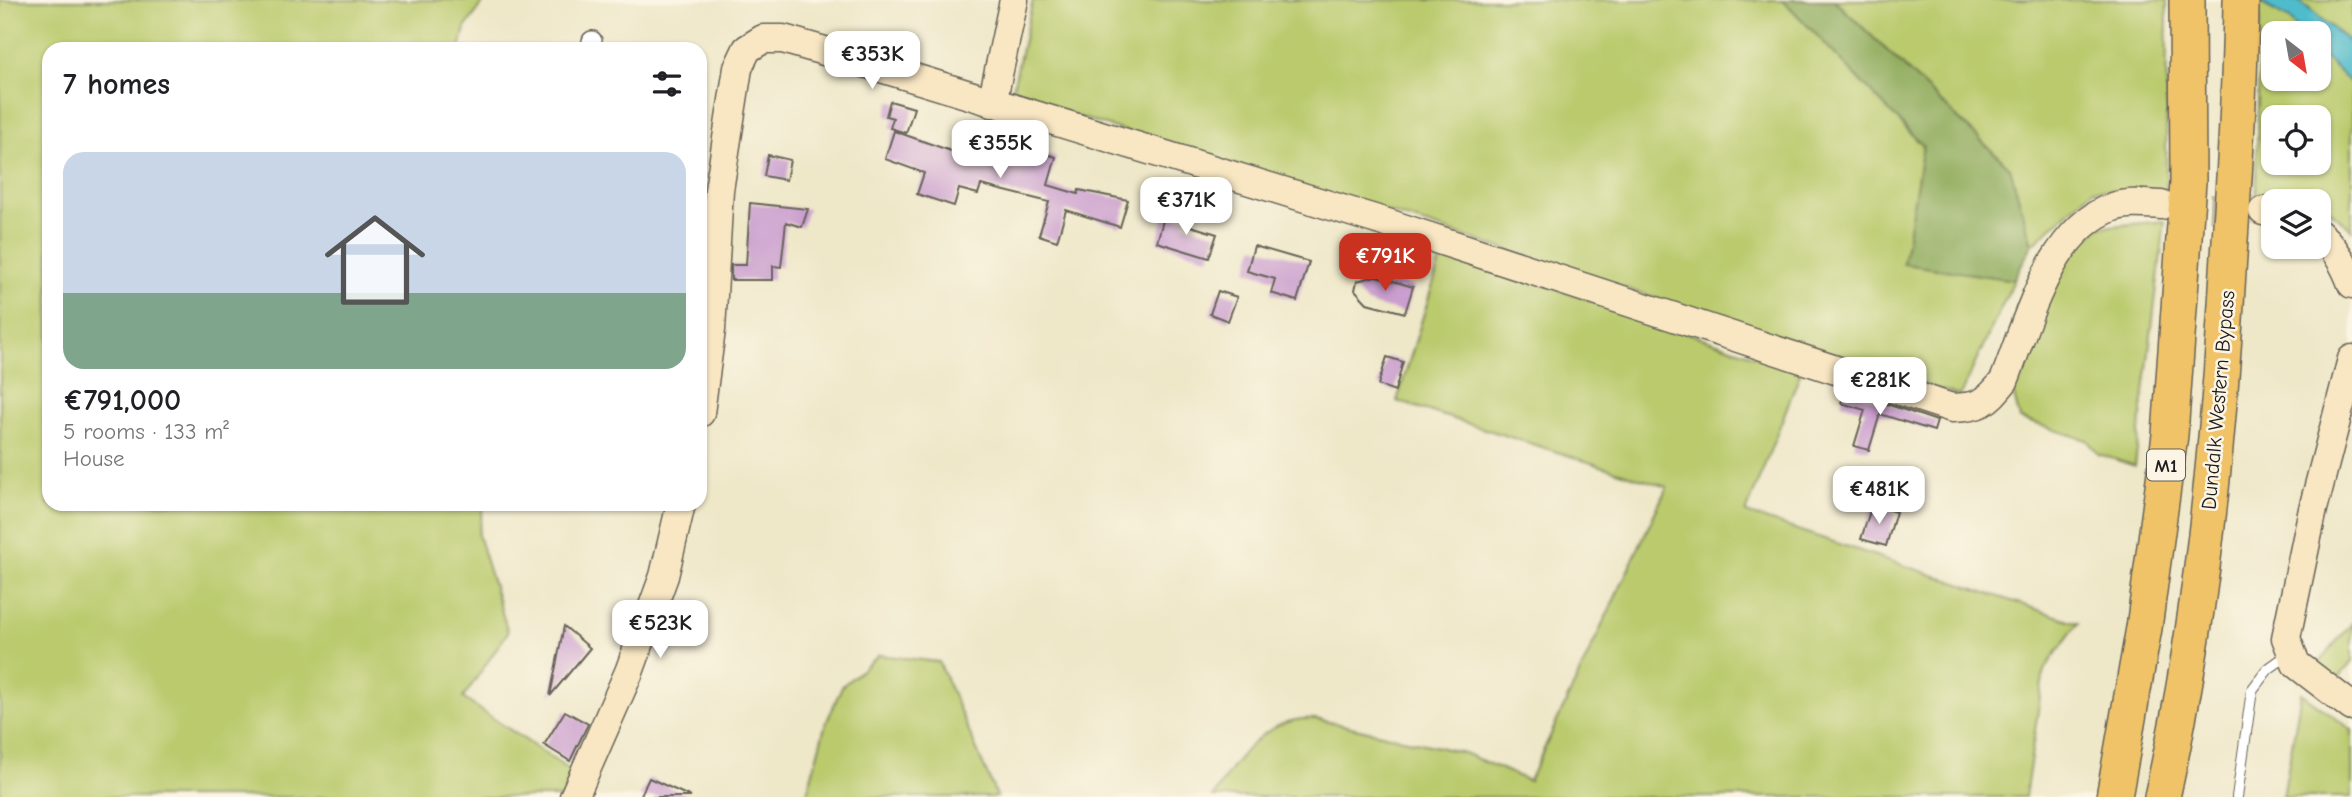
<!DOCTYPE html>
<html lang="en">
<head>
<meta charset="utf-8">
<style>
  body { margin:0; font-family:"Comic Neue",sans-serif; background:#f6f6f6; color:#202124; height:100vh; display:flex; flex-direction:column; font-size:26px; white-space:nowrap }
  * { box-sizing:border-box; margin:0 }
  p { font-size:23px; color:#757577 }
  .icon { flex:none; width:38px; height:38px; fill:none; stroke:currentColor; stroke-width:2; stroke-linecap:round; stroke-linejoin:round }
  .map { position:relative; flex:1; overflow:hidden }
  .panel { position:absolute; left:42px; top:42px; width:665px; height:469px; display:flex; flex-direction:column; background:#fff; border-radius:21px; box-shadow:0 2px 5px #0004 }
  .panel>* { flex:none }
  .needle { width:46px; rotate:149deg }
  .tools { position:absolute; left:2261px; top:21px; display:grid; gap:14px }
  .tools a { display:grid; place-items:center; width:70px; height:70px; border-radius:14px; background:#fff; box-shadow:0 2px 5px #0004; font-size:35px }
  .price { position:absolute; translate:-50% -60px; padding:0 16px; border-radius:14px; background:#fff; color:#222; font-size:23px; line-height:46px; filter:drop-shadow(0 2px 4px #0008) }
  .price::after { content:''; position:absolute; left:50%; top:42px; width:21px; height:16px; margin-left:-10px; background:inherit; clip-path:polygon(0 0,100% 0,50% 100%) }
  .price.on { background:#c8321e; color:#fff }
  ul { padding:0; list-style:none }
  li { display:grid; align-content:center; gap:14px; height:371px; padding:0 21px }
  li span { display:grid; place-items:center; height:217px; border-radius:21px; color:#555 }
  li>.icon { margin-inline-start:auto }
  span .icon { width:126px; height:126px; fill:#fffc; stroke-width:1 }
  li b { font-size:30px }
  h2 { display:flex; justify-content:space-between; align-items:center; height:84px; padding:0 21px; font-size:30px }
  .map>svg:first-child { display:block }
</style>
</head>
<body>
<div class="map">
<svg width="2352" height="797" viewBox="0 0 2352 797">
  <rect width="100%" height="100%" fill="#fcf5e5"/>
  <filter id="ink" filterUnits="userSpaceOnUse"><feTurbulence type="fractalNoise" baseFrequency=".0143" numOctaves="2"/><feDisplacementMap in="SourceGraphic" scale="14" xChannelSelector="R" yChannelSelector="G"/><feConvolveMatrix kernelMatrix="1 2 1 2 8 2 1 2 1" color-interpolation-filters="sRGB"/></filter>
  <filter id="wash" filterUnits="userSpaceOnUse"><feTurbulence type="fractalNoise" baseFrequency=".00686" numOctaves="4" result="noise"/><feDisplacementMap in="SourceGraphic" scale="28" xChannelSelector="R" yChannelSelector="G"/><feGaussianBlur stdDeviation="1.57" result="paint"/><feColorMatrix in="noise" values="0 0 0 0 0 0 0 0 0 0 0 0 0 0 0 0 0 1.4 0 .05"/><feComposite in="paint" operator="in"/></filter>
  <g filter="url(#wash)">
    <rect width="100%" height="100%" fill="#eee7c8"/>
    <!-- green -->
    <g fill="#baca6d" stroke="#6b7344" stroke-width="2" fill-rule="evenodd">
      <polygon points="0,0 485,0 465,28 460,49 49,49 49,504 484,504 478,535 508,632 463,698 571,771 563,797 0,797"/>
      <polygon points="1033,0 1783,0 1923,146 1904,264 2014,280 1960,396 1426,224 1011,96"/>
      <polygon points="1834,0 2167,0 2166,190 2093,190 2032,245 2010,168"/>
      <polygon points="2298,0 2352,0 2352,44"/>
      <path d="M2260,3L2290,19L2301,33H2273V79H2319V52L2352,84V230C2313,194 2310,191 2256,196ZM2273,117H2319V163H2273Z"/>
      <polygon points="2165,221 2135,466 2098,454 2087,440 2020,419 2011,385 2069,253 2100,227"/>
      <path d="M1443,251L1801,371L1746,513L2078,623L2044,670L2025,797H1213C1237,758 1265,715 1316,719L1464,753L1529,781L1667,487L1397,401Z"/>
      <polygon points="2352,623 2352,662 2337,680 2317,666"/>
      <polygon points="879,655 939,662 997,797 806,797 825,726 842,686"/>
      <polygon points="2301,693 2352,730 2352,797 2283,797"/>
    </g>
    <!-- forest -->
    <polygon fill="#93ae60" stroke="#58653e" stroke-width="2" points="1783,0 1834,0 2010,168 2032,245 2014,280 1903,264 1923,146"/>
    <!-- water -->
    <polygon fill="#50bccb" stroke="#366c74" stroke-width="2" points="2255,0 2298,0 2352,44 2352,84 2319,52 2319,33 2301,33 2290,19"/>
    <g id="blocks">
      <!-- building -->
      <g fill="#ca9fcf">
        <polygon points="890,101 914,108 906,133 890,128 893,118 886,116"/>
        <polygon points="894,131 965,156 969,143 1027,160 1030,149 1056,157 1048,185 1078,194 1079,190 1128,200 1120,227 1066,210 1057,241 1039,235 1049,202 981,185 978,194 959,189 954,206 917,194 924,173 885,159"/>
        <polygon points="768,155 790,160 786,180 764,176"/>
        <polygon points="750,203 808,209 802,227 786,222 781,267 773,266 773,280 731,280 731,265 746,265"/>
        <polygon points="1165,213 1185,219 1184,224 1217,234 1209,258 1157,242"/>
        <polygon points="1254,246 1309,262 1297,301 1271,293 1275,279 1247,271"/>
        <polygon points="1376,276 1413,287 1405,313 1367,303 1355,290 1357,281"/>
        <polygon points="1218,291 1237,297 1228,321 1210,314"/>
        <polygon points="1387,357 1403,362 1395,391 1378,385"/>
        <polygon points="1845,390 1937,421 1934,431 1880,414 1869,450 1854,446 1865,410 1841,403"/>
        <polygon points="1872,505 1896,512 1886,546 1861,539"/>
        <polygon points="564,626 590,648 550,696"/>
        <polygon points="565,711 588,724 570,761 544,745"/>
        <polygon points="649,778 691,797 640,797"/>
      </g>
    </g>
  </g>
  <g filter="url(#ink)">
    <use href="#blocks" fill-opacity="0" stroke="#666358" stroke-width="2"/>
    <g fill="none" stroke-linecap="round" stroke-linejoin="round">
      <!-- secondary-tunnel -->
      <polyline stroke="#c4bea6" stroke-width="28" stroke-dasharray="28 14" stroke-linecap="butt" points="2168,206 2253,210"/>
      <!-- lane casing -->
      <g stroke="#666358" stroke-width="12">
        <polyline id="lane" points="2237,797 2252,690 2268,669 2289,654"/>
      </g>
      <!-- street casing -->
      <g stroke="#666358" stroke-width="22">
        <polyline id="street" points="591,49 592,41"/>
      </g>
      <!-- secondary casing -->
      <g stroke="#666358" stroke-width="31">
        <g id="secondary">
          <polyline points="992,103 1014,0"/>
          <polyline points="2263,211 2273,212"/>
          <path d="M2319,234C2335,247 2345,265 2352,284"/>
          <polyline points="2352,359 2313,509 2286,638 2296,664 2352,707"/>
          <path d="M700,413L711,330L719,190L738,68L747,49L763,39H783L852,59L1384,222L1952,408C1981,407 1986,403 2004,381C2027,324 2049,230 2113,207C2128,202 2145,204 2161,205"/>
          <polyline points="574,797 629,672 664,576 681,504"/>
        </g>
      </g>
      <!-- highway casing -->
      <g stroke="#666358" stroke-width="38">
        <g id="highway">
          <polyline points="2114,797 2144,628 2170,435 2188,182 2187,0"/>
          <path d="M2162,797C2201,624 2218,448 2228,271C2234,181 2240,90 2241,0"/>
        </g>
      </g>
      <!-- lane -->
      <use href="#lane" stroke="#fff" stroke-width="10"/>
      <!-- street -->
      <use href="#street" stroke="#fff" stroke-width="19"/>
      <!-- secondary -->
      <use href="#secondary" stroke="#f9e7c3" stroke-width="28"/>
      <!-- highway -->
      <use href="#highway" stroke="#f0c369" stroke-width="35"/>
    </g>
  </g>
  <g text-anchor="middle" stroke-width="5" stroke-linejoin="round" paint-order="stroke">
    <!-- shield labels -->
    <rect fill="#fcf5e5" stroke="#5f5d58" stroke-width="2" x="2147" y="449.5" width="38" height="31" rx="5"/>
    <g font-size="19" font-weight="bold" fill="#1c1c1c">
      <text x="2166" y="472">M1</text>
    </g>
    <!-- street labels -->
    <g font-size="21" fill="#1c1c1c" stroke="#fcf5e5">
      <text transform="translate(2218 400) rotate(-85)" y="7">Dundalk Western Bypass</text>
    </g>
  </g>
</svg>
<div class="tools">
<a><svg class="needle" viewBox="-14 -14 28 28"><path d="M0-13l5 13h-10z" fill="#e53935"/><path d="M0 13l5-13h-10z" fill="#757577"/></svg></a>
<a><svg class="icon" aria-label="locate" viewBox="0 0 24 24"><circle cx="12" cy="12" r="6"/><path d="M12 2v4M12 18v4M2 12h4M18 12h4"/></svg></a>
<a><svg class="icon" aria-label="layers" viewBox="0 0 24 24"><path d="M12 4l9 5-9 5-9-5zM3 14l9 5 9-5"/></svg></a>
</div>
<b class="price" style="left:872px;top:91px">€353K</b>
<b class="price" style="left:1000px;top:180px">€355K</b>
<b class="price" style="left:1186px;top:237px">€371K</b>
<b class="price on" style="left:1385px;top:293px">€791K</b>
<b class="price" style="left:1880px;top:417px">€281K</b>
<b class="price" style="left:1879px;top:526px">€481K</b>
<b class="price" style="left:660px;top:660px">€523K</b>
<section class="panel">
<h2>7 homes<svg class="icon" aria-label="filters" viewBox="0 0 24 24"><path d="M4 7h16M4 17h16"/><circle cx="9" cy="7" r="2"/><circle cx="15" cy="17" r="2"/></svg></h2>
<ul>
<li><span style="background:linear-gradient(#c9d6e8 65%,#7fa58c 0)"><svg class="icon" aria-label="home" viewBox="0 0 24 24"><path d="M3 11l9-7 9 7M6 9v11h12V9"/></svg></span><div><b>€791,000</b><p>5 rooms · 133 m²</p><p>House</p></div></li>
</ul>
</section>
</div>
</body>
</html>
